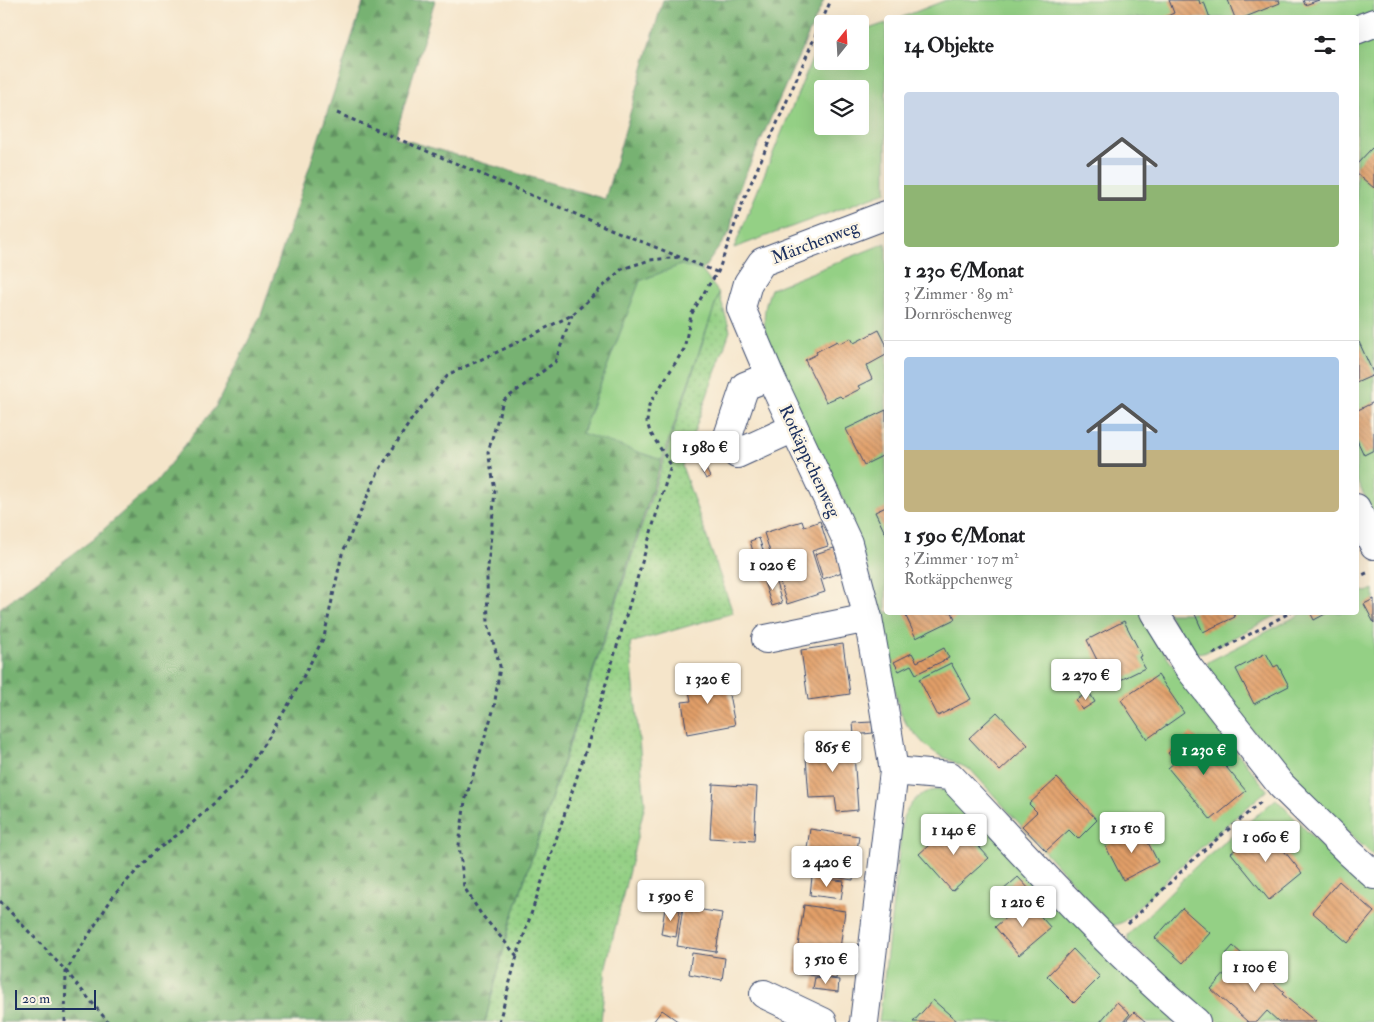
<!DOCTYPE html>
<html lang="de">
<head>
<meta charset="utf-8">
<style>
  body { margin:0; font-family:"IM FELL Double Pica",serif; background:#f6f6f6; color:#202124; height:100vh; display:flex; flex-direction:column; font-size:19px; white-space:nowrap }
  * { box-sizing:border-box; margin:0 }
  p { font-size:16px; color:#757577 }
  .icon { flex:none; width:28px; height:28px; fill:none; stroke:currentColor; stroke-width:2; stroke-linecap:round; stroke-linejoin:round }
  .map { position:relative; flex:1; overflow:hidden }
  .side { position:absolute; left:884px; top:15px; width:475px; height:600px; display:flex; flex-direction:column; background:#fff; border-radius:5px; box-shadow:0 5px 20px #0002 }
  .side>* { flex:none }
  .needle { width:32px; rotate:18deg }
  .controls { position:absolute; left:814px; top:15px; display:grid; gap:10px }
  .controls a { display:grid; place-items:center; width:55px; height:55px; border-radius:5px; background:#fff; box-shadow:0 5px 20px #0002; font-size:25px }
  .scale { position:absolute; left:15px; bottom:12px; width:81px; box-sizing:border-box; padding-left:5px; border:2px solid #1b2f5e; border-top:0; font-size:14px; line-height:18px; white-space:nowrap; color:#1b2f5e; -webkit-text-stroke:4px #fcf5e5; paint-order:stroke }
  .price { position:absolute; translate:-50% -42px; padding:0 11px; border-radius:5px; background:#fff; color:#222; font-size:16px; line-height:32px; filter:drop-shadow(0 1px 2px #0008) }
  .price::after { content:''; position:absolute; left:50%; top:30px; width:15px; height:11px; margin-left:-8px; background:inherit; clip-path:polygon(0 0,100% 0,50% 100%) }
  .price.on { background:#0b8043; color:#fff }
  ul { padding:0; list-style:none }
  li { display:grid; align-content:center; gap:10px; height:265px; padding:0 20px }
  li+li { border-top:1px solid #e0e0e0 }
  li span { display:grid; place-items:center; height:155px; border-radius:5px; color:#555 }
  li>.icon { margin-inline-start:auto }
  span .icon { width:90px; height:90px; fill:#fffc; stroke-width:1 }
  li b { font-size:21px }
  h2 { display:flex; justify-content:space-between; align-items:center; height:60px; padding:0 20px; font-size:21px }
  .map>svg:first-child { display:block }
</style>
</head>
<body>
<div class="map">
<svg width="1374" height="1022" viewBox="0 0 1374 1022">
  <defs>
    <pattern id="grass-dots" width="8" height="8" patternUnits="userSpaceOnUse" patternTransform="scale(1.25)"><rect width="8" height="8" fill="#94d085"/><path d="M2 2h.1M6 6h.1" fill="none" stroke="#7fb375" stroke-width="1.8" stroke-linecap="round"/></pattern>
    <pattern id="forest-firs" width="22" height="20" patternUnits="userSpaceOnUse" patternTransform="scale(1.25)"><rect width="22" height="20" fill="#77b272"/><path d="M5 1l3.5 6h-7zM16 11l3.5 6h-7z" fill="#619161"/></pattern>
    <pattern id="building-back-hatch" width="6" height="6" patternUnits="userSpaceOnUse" patternTransform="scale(1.25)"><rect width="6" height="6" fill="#e29f68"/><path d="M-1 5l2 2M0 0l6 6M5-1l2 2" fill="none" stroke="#b68259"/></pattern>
  </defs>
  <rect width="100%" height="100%" fill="#fcf5e5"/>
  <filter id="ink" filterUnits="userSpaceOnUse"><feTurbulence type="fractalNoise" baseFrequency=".02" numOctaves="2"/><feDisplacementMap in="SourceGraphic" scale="10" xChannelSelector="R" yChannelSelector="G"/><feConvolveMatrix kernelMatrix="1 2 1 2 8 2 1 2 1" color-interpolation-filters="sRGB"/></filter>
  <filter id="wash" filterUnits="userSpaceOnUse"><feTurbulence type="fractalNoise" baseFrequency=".0096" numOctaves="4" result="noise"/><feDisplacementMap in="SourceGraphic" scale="20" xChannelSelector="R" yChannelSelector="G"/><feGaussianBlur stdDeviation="1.12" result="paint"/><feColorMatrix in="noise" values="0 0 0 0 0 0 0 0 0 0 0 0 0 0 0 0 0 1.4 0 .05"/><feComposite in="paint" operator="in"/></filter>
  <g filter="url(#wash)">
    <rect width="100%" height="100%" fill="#f5e5ca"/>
    <!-- grass -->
    <polygon fill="url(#grass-dots)" stroke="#588072" points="719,293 730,331 682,466 733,613 630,643 645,804 606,966 601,1022 485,1022 511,921"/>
    <!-- forest -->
    <polygon fill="url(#forest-firs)" stroke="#497068" points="364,0 435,0 395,137 605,199 663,0 824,0 737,193 730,232 702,271 681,265 640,281 582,432 662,460 511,921 485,1022 0,1022 0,608 92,540 155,483 216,406 261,315"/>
    <!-- green -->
    <g fill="#94d085" stroke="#588072" fill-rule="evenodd">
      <polygon points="946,0 1374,0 1374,12 1356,18 900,18"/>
      <path d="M886,23V192L734,248L817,47L822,45V61H860V32ZM822,89H860V126H822Z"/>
      <polygon points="1374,40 1374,515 1356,479 1356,47"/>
      <path d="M886,243V612L1141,613L1167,657L1208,716L1267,790L1189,858L1123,922L1112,926L971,770L937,754L925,745L907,725L901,714L897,701L872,581L845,504L806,425L765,332C763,316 765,304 771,289Z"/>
      <polygon points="681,265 702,271 719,293 662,460 582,433 640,281"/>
      <polygon points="1356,589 1366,592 1374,589 1374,856 1314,802 1251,729 1205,672 1208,662 1303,613 1356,612"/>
      <polygon points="1168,613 1281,613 1204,653 1189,651"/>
      <path d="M935,790H944L954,793L1177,1022H879L903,817C911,803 918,792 935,790Z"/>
      <polygon points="1276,799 1338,863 1374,895 1374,1022 1219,1022 1128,942 1128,935 1194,868"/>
    </g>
    <g id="blocks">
      <!-- building -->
      <g fill="url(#building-back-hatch)">
        <polygon points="1169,0 1199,0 1200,4 1204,2 1210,18 1163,18 1174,13"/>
        <polygon points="1228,0 1279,0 1280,3 1243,18 1235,18"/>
        <polygon points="1303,0 1319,0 1305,5"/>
        <polygon points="1372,148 1374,150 1374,188 1356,173 1356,165"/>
        <polygon points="879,330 886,344 886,355 866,366 872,379 858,386 860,389 842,398 840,396 826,402 805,360 817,354 816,352 837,341 839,344 851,338 854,343"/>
        <polygon points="1359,342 1374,375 1356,383 1356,343"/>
        <polygon points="1374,402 1374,450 1364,455 1356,438 1356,411"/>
        <polygon points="886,410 886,454 864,465 846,429"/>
        <polygon points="705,467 710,477 706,479 701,470"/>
        <polygon points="886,507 886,535 875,512"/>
        <polygon points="802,521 804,527 820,521 828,546 812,551 825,592 787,604 764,533"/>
        <polygon points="759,538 766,559 756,562 750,541"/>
        <polygon points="834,548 842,572 823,579 815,554"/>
        <polygon points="774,576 782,603 772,606 763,579"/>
        <polygon points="1374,599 1374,623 1364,604"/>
        <polygon points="904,612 952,612 955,619 916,638"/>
        <polygon points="1194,612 1233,612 1235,617 1203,632"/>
        <polygon points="1310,612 1329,612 1314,620"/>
        <polygon points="1124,621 1142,656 1139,657 1145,668 1104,688 1098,679 1101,678 1093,662 1097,660 1087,640"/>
        <polygon points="843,644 850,694 808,700 801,650"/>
        <polygon points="944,648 949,658 916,674 911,665 899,671 894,662 912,653 917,662"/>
        <polygon points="1266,653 1274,667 1278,665 1289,686 1254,704 1236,669"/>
        <polygon points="951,663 971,699 938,716 919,679"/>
        <polygon points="725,674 735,725 687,734 682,702 691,701 687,681"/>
        <polygon points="1158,675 1184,713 1147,739 1121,700"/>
        <polygon points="1089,692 1095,702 1082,710 1076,700"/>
        <polygon points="997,712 1028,745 1000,771 969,738"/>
        <polygon points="872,722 873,733 854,735 853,723"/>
        <polygon points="1191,733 1200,741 1203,739 1246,791 1211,820 1168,768 1175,762 1168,753"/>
        <polygon points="853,740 858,810 837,812 835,797 809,798 805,743"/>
        <polygon points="1057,778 1097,820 1078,839 1069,830 1046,851 1022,826 1037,812 1029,804"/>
        <polygon points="713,784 757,787 754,841 710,838"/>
        <polygon points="956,821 989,858 952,891 919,854"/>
        <polygon points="1264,826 1302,873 1269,900 1231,853"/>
        <polygon points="1140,827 1158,862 1123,880 1105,845"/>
        <polygon points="810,829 859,836 853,880 803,873"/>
        <polygon points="812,877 844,881 841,899 810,895"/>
        <polygon points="1018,877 1031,891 1015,905 1002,891"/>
        <polygon points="1339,881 1374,912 1348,943 1312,912"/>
        <polygon points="1026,900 1051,928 1019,955 995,927"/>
        <polygon points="804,905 845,911 836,979 794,973"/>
        <polygon points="683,907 722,913 716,952 677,946"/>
        <polygon points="665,908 680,910 676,937 661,934"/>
        <polygon points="1182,908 1210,933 1183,963 1155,938"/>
        <polygon points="1233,946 1284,992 1282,994 1316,1022 1279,1022 1267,1011 1257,1022 1248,1022 1211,989 1235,962 1226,954"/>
        <polygon points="1073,949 1100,977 1074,1003 1047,976"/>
        <polygon points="692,953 725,958 722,980 689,974"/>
        <polygon points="815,977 839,980 838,992 813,989"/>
        <polygon points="933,1000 958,1022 913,1022"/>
        <polygon points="1117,1002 1130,1014 1123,1022 1100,1022"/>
        <polygon points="662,1010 679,1022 653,1022"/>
        <polygon points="1134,1012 1146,1022 1125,1022"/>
      </g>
    </g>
  </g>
  <g filter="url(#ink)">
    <use href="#blocks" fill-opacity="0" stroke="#3c4a6e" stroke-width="1"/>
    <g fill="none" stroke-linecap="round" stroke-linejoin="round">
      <!-- minor casing -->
      <g stroke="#3c4a6e" stroke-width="30">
        <g id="minor">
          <polyline points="1356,30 1374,23"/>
          <polyline points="770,376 745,386 728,436 737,454 794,428"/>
          <polyline points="1356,508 1374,545"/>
          <polyline points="1154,612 1188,667 1281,785 1350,853 1374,875"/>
          <polyline points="766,639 868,618"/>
          <path d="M894,771L950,776C1030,860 1107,947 1196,1022"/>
          <polyline points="764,994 823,1022"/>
          <polyline points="864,1022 894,771 883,702 868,618 848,543 770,376 741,308 748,283 762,262 886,215"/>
        </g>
      </g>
      <!-- path -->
      <g stroke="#3c4a6e" stroke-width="3" stroke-dasharray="4 4" stroke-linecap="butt">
        <polyline points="337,113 613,230 719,273"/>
        <polyline points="1356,578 1369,572"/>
        <polyline points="1213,654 1291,612"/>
        <polyline points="0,901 66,971 108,1022"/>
        <polyline points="1128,924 1197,856 1261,802"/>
        <polyline points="517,956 481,914 464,887 459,845 465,801 494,708 500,666 488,624 487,578 495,490 488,452 503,401 555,362 572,315"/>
        <polyline points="65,1022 66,971 114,895 154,852 188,827 244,776 290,702 324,637 342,554 378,472 413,417 449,374 504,349 572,315 622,269 650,260 680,257"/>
        <polyline points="499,1022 517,956 587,747 671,465 650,432 647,422 649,405 684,349 691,315 708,286 718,272 744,199 831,0"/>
      </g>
      <!-- minor -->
      <use href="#minor" stroke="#fff" stroke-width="28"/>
    </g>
  </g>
  <g text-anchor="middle" stroke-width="5" stroke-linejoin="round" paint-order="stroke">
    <!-- street labels -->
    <g font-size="18" fill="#1b2f5e" stroke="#fcf5e5">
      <text transform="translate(815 242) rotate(-21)" y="6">Märchenweg</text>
      <text transform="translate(810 461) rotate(65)" y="6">Rotkäppchenweg</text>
    </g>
  </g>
</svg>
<div class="controls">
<a><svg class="needle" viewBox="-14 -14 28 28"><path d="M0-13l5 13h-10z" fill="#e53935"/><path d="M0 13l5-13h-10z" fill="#757577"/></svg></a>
<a><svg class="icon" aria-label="layers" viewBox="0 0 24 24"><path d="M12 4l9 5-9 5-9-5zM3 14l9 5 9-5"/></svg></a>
</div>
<div class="scale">20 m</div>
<b class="price" style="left:705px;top:473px">1 980 €</b>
<b class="price" style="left:773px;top:591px">1 020 €</b>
<b class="price" style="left:1086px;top:701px">2 270 €</b>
<b class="price" style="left:708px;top:705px">1 320 €</b>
<b class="price" style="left:833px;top:773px">865 €</b>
<b class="price on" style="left:1204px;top:776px">1 230 €</b>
<b class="price" style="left:1132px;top:854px">1 510 €</b>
<b class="price" style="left:954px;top:856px">1 140 €</b>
<b class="price" style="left:1266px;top:863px">1 060 €</b>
<b class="price" style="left:827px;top:888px">2 420 €</b>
<b class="price" style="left:671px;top:922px">1 590 €</b>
<b class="price" style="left:1023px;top:928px">1 210 €</b>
<b class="price" style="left:826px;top:985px">3 510 €</b>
<b class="price" style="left:1255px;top:993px">1 100 €</b>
<section class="side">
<h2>14 Objekte<svg class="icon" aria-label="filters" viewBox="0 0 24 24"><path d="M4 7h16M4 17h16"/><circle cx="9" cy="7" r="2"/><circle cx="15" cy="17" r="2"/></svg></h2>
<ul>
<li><span style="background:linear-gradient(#c9d6e8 60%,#8fb573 0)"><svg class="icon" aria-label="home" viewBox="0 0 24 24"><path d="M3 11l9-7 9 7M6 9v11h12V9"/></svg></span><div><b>1 230 €/Monat</b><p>3 Zimmer · 89 m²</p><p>Dornröschenweg</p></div></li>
<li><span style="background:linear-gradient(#a9c7e8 60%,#c2b280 0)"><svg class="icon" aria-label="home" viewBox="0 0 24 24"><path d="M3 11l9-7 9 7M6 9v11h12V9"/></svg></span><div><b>1 590 €/Monat</b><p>3 Zimmer · 107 m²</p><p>Rotkäppchenweg</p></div></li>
</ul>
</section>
</div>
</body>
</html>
